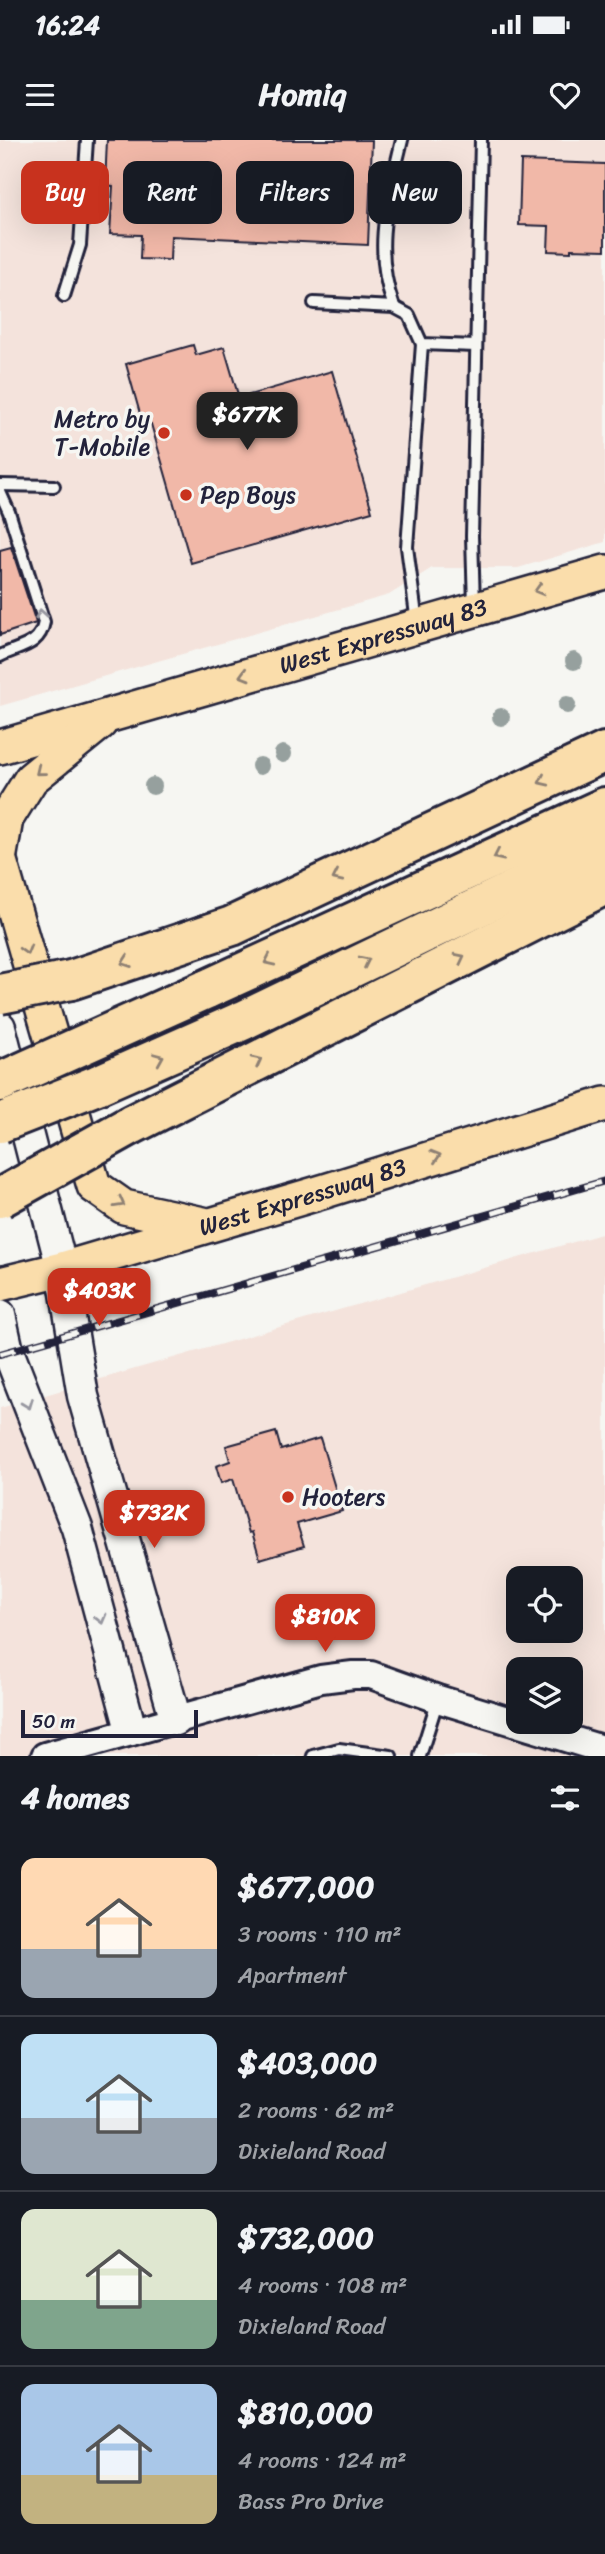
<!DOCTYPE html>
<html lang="en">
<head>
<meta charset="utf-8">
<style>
  body { margin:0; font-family:Sriracha,sans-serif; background:#20242c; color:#f1f3f6; height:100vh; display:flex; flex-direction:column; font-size:26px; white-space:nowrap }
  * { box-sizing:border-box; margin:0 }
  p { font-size:23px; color:#9ea1a6 }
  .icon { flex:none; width:38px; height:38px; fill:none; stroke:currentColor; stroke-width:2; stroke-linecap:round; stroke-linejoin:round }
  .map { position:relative; height:1616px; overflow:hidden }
  .drawer { display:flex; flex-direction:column; background:#171b24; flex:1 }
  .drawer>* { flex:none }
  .top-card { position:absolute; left:21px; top:21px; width:564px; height:63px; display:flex; gap:14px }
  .buttons { position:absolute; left:506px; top:1426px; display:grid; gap:14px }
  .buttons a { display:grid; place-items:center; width:77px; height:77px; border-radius:14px; background:#171b24; box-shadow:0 7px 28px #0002; font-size:35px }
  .scale { position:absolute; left:21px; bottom:18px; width:177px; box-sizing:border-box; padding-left:7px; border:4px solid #22223b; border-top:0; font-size:19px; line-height:24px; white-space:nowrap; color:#22223b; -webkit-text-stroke:5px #f6f6f2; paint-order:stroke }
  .price { position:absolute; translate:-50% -60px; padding:0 16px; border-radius:14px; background:#c8321e; color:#fff; font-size:23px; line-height:46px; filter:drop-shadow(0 2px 4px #0008) }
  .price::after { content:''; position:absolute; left:50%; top:42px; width:21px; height:16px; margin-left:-10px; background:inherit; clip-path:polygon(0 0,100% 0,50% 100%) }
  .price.on { background:#222; color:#fff }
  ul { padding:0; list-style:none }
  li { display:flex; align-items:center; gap:21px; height:175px; padding:0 21px }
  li+li { border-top:2px solid #363941 }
  li span { display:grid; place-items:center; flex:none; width:196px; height:140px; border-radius:14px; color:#555 }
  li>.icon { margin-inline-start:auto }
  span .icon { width:84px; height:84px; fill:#fffc; stroke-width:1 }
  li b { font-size:30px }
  h2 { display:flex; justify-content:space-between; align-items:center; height:84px; padding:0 21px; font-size:30px }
  .chip { padding:0 24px; border-radius:14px; background:#171b24; box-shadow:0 7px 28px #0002; font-size:24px; line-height:63px }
  .chip.on { background:#c8321e; color:#fff }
  .status { display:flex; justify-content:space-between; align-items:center; height:49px; padding:0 35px; background:#171b24; direction:ltr }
  .status svg { height:19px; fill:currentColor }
  header { display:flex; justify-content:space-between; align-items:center; height:91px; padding:0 21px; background:#171b24; font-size:32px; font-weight:700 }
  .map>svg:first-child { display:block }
</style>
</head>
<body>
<div class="status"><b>16:24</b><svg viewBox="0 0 49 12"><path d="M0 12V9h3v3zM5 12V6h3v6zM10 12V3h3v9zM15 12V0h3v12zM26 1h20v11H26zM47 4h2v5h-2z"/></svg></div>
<header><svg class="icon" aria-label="menu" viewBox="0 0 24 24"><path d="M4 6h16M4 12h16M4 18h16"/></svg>Homiq<svg class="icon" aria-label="heart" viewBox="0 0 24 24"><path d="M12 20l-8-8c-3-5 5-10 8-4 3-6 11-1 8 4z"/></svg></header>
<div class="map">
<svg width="605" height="1616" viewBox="0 0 605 1616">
  <rect width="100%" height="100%" fill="#f6f6f2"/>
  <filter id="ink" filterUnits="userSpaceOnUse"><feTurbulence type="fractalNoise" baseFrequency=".0143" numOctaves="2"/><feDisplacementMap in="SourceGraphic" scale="14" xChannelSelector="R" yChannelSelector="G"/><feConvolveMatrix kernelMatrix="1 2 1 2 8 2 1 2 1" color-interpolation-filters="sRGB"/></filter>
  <g filter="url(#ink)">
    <!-- built -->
    <g fill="#f4e3dc" fill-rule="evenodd">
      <polygon points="0,0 605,0 605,402 518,428 432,428 389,455 0,566"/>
      <path d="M605,1093V1616H0V1268ZM518,1438H570V1491H518ZM518,1530H570V1582H518Z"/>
    </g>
    <!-- building -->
    <g fill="#f1b8a8" stroke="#22223b" stroke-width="2">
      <polygon points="107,0 372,0 368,105 171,96 170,120 140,119 141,95 110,94 113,46 105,45"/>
      <polygon points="521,21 605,24 605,110 571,109 571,112 548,111 549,86 519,85"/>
      <polygon points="193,205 196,215 224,207 239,258 332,231 372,371 191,423 151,284 144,288 126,224"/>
      <polygon points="11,407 36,483 0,495 0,410"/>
      <polygon points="276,1292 281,1310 320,1298 342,1371 297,1384 304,1406 260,1419 252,1392 249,1393 233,1339 221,1343 216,1326 230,1321 226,1306"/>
    </g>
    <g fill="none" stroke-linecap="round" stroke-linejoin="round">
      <!-- service casing -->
      <g stroke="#22223b" stroke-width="16">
        <g id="service">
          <polyline points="64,156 80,105 87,0"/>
          <polyline points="314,163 394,167 409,175 422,204 476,206"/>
          <path d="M394,167C372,107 388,60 402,0"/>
          <polyline points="0,345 54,346"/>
          <path d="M0,352L9,372L44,482C40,506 20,506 0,516"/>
          <polyline points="474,466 472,396 481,0"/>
          <polyline points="417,483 407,407 422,204"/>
          <polyline points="313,1616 339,1609 391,1616"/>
          <polyline points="420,1616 438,1559"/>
        </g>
      </g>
      <!-- tertiary casing -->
      <g stroke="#22223b" stroke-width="32">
        <polyline id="tertiary" points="45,1616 321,1539 353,1535 371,1535 438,1559 605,1610"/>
      </g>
      <!-- secondary casing -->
      <g stroke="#22223b" stroke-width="35">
        <g id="secondary">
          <polyline points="0,887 62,1129 83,1256 176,1580"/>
          <polyline points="0,1175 8,1211 77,1388 131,1590"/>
        </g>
      </g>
      <!-- primary casing -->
      <g stroke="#22223b" stroke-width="38">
        <g id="primary">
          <path id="s1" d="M0,607L605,432"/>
          <polyline points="0,714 6,679 31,639 100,583"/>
          <polyline points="0,721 94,1046 124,1067 203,1084"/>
          <path id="s2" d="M0,1144L62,1129L325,1051L605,964"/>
        </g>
      </g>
      <!-- motorway casing -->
      <g stroke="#22223b" stroke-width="44">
        <g id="motorway">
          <polyline points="71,840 232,786 605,612"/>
          <polyline points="205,850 605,667"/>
          <polyline points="97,945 244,880 605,706"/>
          <polyline points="131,985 605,745"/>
        </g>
      </g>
      <!-- service -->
      <use href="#service" stroke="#f6f6f2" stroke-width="10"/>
      <!-- tertiary -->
      <use href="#tertiary" stroke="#f6f6f2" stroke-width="26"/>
      <!-- secondary -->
      <use href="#secondary" stroke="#f6f6f2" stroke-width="30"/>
      <!-- primary -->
      <use href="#primary" stroke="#faddab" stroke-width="33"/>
      <!-- motorway -->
      <use href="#motorway" stroke="#faddab" stroke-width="38"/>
      <!-- rail casing -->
      <g stroke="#22223b" stroke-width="8">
        <polyline id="rail" points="0,1214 605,1041"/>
      </g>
      <!-- rail -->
      <use href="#rail" stroke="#f6f6f2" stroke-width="5" stroke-dasharray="16" stroke-linecap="butt"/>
      <!-- motorway-bridge casing -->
      <g stroke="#22223b" stroke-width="44" stroke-linecap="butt">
        <g id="motorway-bridge">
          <polyline points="0,854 71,840"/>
          <polyline points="0,942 205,850"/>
          <polyline points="0,983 97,945"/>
          <polyline points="0,1058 131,985"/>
        </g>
      </g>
      <!-- motorway-bridge -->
      <use href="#motorway-bridge" stroke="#faddab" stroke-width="38"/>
    </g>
    <!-- trees -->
    <g fill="#96a09e">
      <circle cx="574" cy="521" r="9"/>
      <circle cx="567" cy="565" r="9"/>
      <circle cx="501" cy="577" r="9"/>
      <circle cx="283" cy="614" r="9"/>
      <circle cx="260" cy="626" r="9"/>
      <circle cx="153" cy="646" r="9"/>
    </g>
    <!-- one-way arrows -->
    <defs><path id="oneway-chevron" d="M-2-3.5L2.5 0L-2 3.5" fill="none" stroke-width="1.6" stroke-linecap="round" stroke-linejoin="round" transform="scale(1.75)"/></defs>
    <g stroke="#8e8073">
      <use href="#oneway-chevron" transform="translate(539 450) rotate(164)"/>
      <use href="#oneway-chevron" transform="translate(244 535) rotate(164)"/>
      <use href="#oneway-chevron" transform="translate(40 631) rotate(141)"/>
      <use href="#oneway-chevron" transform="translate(543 641) rotate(155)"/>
      <use href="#oneway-chevron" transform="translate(498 716) rotate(155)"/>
      <use href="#oneway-chevron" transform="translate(337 737) rotate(155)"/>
      <use href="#oneway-chevron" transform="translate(26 810) rotate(74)"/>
      <use href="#oneway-chevron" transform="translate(460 818) rotate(-27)"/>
      <use href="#oneway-chevron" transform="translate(269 821) rotate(155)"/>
      <use href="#oneway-chevron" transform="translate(365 821) rotate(-26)"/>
      <use href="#oneway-chevron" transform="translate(126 822) rotate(161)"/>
      <use href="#oneway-chevron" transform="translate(159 918) rotate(-23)"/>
      <use href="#oneway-chevron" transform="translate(257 921) rotate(-27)"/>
      <use href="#oneway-chevron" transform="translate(436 1016) rotate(-17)"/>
      <use href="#oneway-chevron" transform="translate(120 1063) rotate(29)"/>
    </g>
    <g stroke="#9797a0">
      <use href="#oneway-chevron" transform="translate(41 474) rotate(-100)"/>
      <use href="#oneway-chevron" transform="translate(28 1264) rotate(69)"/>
      <use href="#oneway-chevron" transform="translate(101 1479) rotate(75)"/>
    </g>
  </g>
  <!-- markers -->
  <g fill="#c8321e" stroke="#f6f6f2" stroke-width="2.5">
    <circle cx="164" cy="293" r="7"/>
    <circle cx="186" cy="355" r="7"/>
    <circle cx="288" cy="1357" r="7"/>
  </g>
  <g text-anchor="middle" stroke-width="7" stroke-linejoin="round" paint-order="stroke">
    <!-- poi labels -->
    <g font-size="24" fill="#22223b" stroke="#f6f6f2" text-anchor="start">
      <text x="150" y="287" text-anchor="end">Metro by<tspan x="150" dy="28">T-Mobile</tspan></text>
      <text x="200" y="363">Pep Boys</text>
      <text x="302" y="1365">Hooters</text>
    </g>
    <!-- street labels -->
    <g font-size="24" fill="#22223b" stroke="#f6f6f2">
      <text dy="8" stroke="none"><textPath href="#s1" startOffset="399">West Expressway 83</textPath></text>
      <text dy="8" stroke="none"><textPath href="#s2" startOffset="315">West Expressway 83</textPath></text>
    </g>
  </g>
</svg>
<div class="buttons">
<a><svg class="icon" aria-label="locate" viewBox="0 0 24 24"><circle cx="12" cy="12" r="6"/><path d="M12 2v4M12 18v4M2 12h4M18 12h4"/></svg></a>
<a><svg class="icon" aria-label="layers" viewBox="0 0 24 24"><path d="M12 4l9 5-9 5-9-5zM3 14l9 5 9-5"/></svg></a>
</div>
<div class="scale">50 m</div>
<b class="price on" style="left:247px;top:312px">$677K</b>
<b class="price" style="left:99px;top:1188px">$403K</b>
<b class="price" style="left:154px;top:1410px">$732K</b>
<b class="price" style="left:325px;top:1514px">$810K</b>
<div class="top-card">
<a class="chip on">Buy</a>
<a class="chip">Rent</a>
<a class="chip">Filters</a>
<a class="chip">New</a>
</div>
</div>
<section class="drawer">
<h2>4 homes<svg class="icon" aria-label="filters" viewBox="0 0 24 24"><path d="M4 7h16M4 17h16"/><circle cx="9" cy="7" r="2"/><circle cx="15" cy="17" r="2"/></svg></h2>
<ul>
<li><span style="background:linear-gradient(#ffd9b3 65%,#9aa5b1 0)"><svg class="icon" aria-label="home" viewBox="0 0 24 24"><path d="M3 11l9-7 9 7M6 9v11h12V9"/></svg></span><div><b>$677,000</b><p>3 rooms · 110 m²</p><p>Apartment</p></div></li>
<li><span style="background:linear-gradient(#bfe0f5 60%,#9aa5b1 0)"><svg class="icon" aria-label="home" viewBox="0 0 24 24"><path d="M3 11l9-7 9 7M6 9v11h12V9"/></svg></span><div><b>$403,000</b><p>2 rooms · 62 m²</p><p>Dixieland Road</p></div></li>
<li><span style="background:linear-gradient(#dfe7d0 65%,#7fa58c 0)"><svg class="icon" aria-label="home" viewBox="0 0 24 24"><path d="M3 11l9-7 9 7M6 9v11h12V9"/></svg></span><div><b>$732,000</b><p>4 rooms · 108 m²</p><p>Dixieland Road</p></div></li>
<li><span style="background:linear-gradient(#a9c7e8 65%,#c2b280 0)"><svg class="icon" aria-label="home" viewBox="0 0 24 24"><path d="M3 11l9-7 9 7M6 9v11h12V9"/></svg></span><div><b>$810,000</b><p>4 rooms · 124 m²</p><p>Bass Pro Drive</p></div></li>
</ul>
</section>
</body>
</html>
